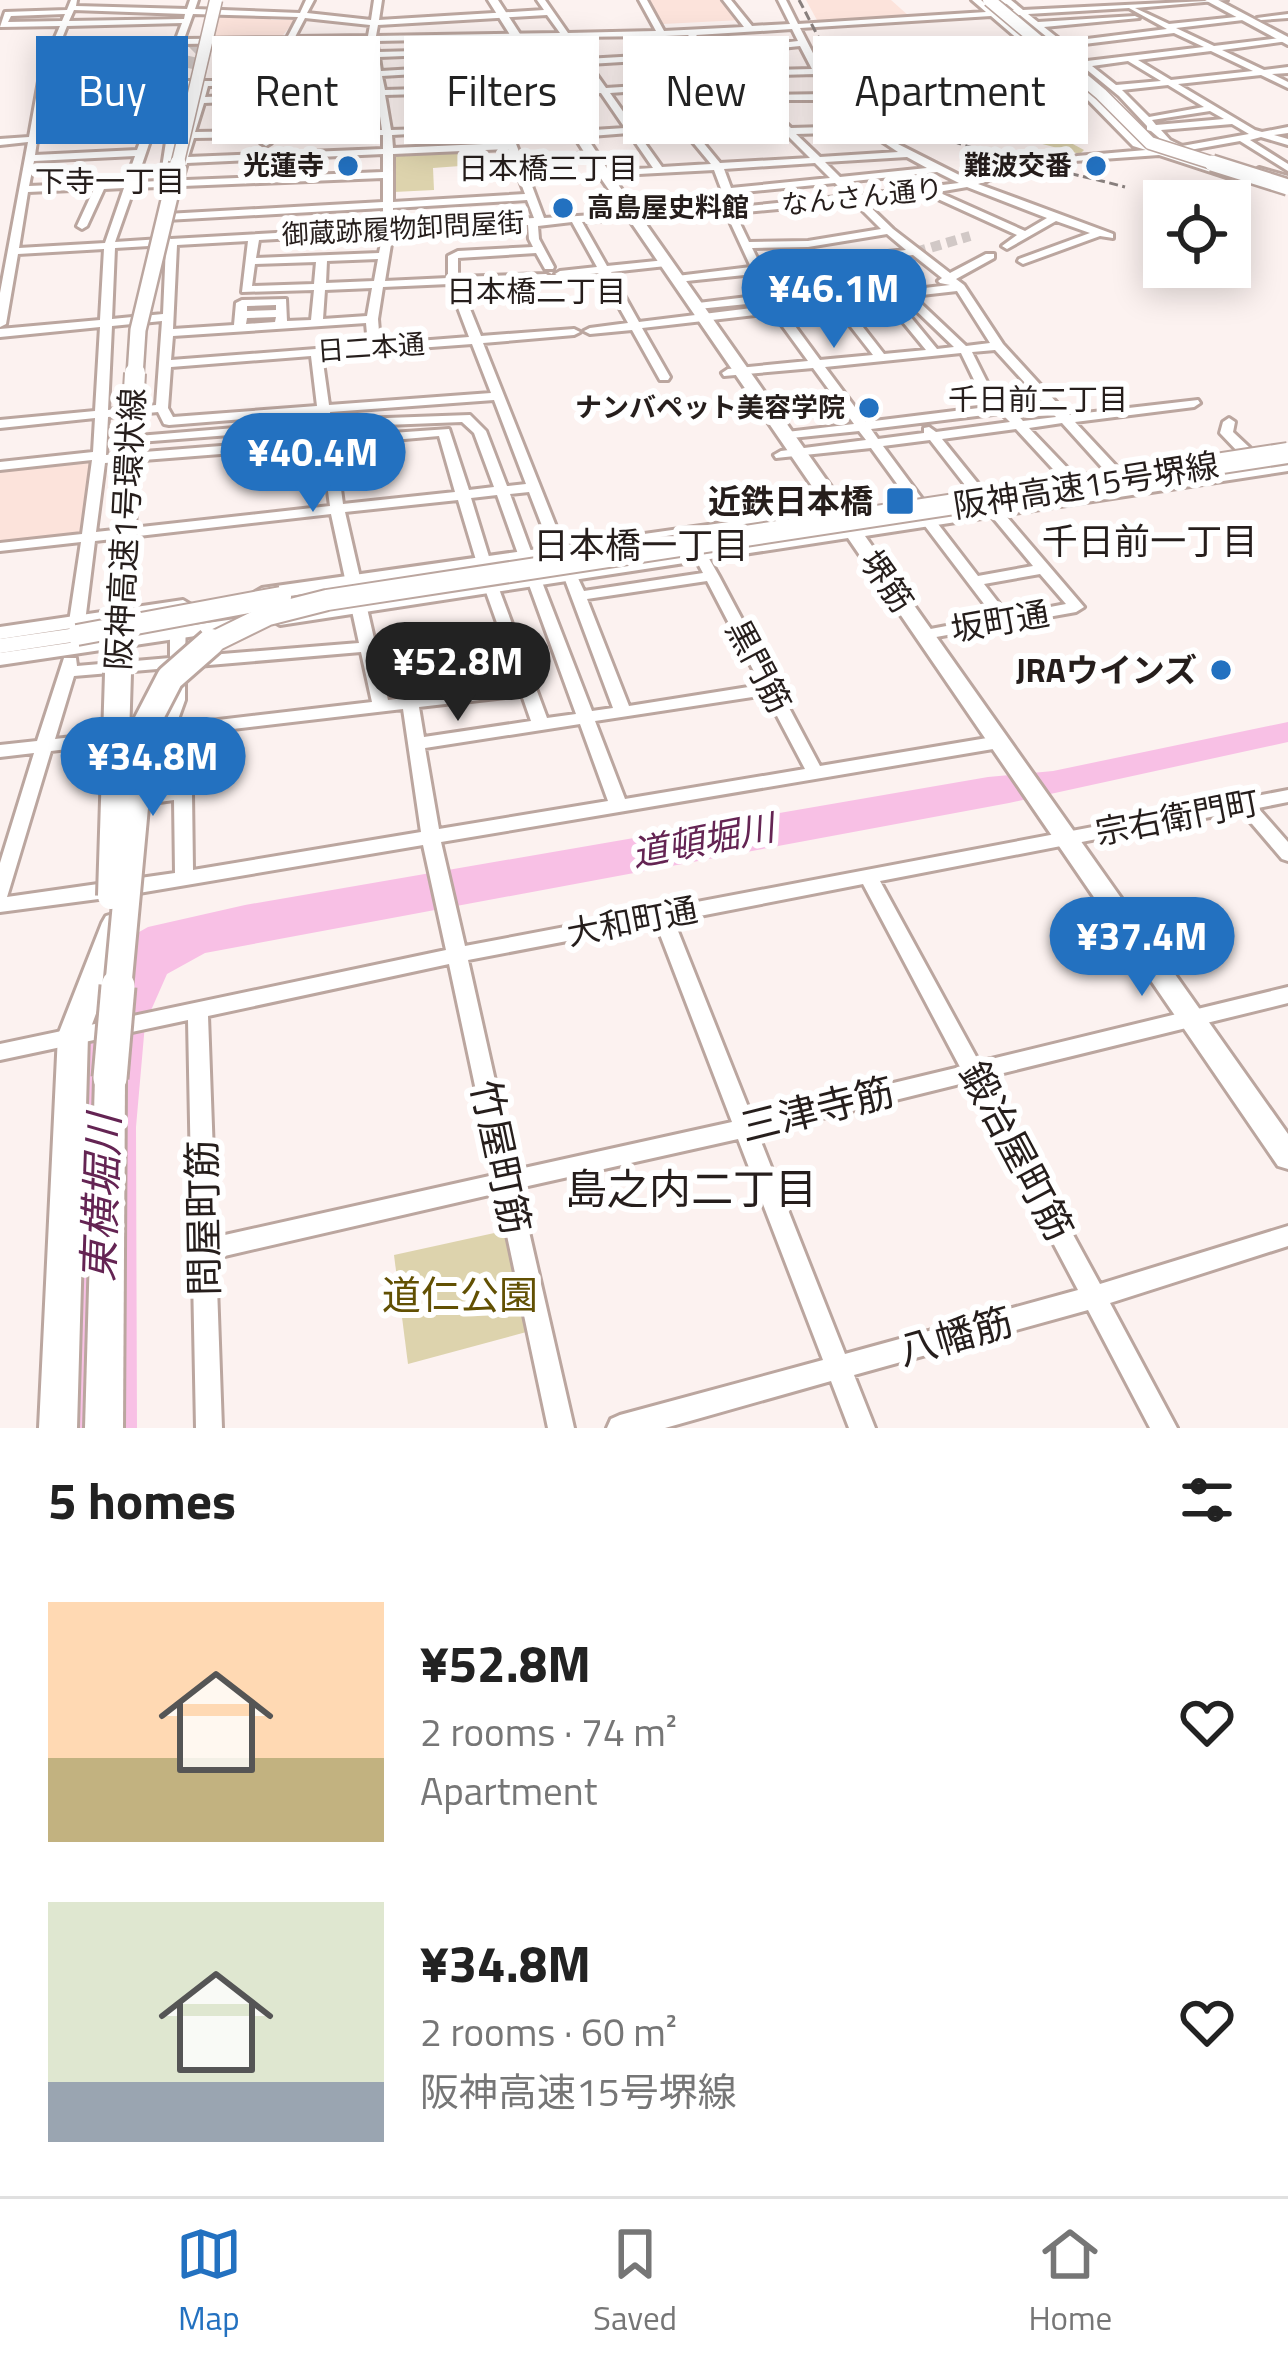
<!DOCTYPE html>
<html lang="en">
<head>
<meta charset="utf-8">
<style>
  body { margin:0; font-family:"Titillium Web","Noto Sans JP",sans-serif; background:#f6f6f6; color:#222; height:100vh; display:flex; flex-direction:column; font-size:45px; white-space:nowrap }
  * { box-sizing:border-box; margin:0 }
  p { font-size:39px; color:#767676 }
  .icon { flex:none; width:66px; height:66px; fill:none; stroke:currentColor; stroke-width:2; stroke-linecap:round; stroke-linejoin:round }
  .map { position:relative; height:1428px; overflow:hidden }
  .sheet { display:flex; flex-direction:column; background:#fff; flex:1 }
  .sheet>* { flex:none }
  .guide { position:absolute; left:36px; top:36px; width:1218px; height:108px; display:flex; gap:24px }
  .buttons { position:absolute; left:1143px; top:180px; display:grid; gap:24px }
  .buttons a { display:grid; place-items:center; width:108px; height:108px; border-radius:0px; background:#fff; box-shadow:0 6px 30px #0003; font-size:60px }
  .price { position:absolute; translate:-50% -102px; padding:0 27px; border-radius:42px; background:#2371c0; color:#fff; font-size:39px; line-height:78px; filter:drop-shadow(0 3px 6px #0008) }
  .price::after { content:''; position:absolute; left:50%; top:72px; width:36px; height:27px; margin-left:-18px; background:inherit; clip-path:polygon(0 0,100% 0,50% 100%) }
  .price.selected { background:#222; color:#fff }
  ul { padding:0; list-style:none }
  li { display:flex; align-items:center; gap:36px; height:300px; padding:0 48px }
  li span { display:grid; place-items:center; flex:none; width:336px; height:240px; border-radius:0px; color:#555 }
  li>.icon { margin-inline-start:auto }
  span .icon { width:144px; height:144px; fill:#fffc; stroke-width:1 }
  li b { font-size:51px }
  h2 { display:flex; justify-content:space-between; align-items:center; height:144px; padding:0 48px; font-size:51px }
  .pill { padding:0 42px; border-radius:0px; background:#fff; box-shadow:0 6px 30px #0003; font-size:42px; line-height:108px }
  .pill.selected { background:#2371c0; color:#fff }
  .tabs { display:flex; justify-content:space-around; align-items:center; height:168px; border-top:3px solid #e0e0e0; background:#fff; font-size:33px; color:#767676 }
  .tabs a { display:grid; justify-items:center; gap:6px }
  .tabs .selected { color:#2371c0 }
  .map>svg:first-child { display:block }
</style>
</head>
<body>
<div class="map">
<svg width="1288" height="1428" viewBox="0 0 1288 1428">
  <rect width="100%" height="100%" fill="#fcf2f0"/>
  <!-- built -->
  <g fill="#fce3db">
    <polygon points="650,0 724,0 741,20 663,24"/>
    <polygon points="806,0 891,0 910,17 818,22"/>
    <polygon points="225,14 272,16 271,20 295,20 280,39 212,39 218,16"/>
    <polygon points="95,459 83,532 0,543 0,468"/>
  </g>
  <!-- green -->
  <g fill="#ddd3ad">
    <path d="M968,63L983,77L984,88L1005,100L1018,101L1058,118C1028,135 1008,107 981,100L988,96C963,88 955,66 930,68L967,93L958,97L993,108L1008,121L1045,129L1084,150L1080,154L959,122L946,112L958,111V106L922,86L936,85V80L912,79L899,66Z"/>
    <polygon points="471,151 474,165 433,168 434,190 394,192 393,156"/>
    <polygon points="508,1230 530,1331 408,1364 394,1255"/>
  </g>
  <!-- water -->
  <polygon fill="#f8c0e5" points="1288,722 1288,742 1009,803 205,953 167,974 145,1024 136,1127 137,1428 63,1428 90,1014 123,941 148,927 245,905 988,777 1053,771"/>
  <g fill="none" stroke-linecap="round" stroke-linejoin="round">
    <!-- minor-tunnel-far1 -->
    <polyline stroke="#d1c8c6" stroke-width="9" stroke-dasharray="9 4.5" stroke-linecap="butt" points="1027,166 1077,159"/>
    <!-- minor-tunnel -->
    <g stroke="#d1c8c6" stroke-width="10" stroke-dasharray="10 6" stroke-linecap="butt">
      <polyline points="984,179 1047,163"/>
      <polyline points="916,252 970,236"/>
    </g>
    <!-- highway-tunnel -->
    <polyline stroke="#d1c8c6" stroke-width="12" stroke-dasharray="12 6" stroke-linecap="butt" points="188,68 191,53 203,41"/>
    <!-- minor casing -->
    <g stroke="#bba69f" stroke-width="6">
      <g id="minor">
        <path d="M71,0H77L76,6L187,9L190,0H198L195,9L300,13L306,0H314L307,13L371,20L374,0H382L379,20L544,10L537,0H545L568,33L656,31L639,0H647L664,31L744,27L723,0H731L752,26L790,24L778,0H786L798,24L986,12L972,0H981L994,12L1014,10L1002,0H1011L1023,10L1227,0L1135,8L1169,24L1246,16L1243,20L1176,28L1214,46L1288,37V41L1222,50L1264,70L1288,67V73L1272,74L1288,82V88L1261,75L1178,84L1255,130L1262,132L1288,127V133L1274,135L1288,139V145L1261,137L1250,140L1288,164V171L1240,141L1173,153L1232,173L1234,175L1229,178L1159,155L1074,161V157L1077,156L1146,150L1133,146L1082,94L1031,50L819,66L839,96L862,119L892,141L969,180L987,177V181L978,184L1113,234V238L1100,236L1023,264L1018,261L1019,259L1090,233L1056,221L1007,249L1002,246L1017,235L927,194L864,201L893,229L950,273L986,254H994V258L956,279L964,285L1003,344L1068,415L1198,400L1200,403L1194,407L1075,422L1118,468V474H1108L1062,423L1029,428L1074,475V481H1064L1016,429L942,439L984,491L977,495L972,494L930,440L883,446L923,500L916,504L911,503L871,448L776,458L774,455L781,451L866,440L859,431L782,439L781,436L787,432L854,424L813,368L724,376L722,373L728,369L808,361L773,313L642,328L670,377L668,380H660L632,330L590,334L584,331L590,328L628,323L600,273L560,277L555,274L560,271L597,267L572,222L538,226L539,239L554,267L553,269H545L536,253L458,258V277L546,274L551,277L546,280L460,284L481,336L574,329L580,332L574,335L483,343L565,549L563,552H553L551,549L529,492L510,494L532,554L525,558L518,554L497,495L471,498L490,560L483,564L476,560L458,500L345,512L388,700L519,685L485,589L492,585L499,589L547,718L576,714L528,582L535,578L542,582L592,711L613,708L564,577L571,573L576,574L584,591L703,573L695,558L702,554L707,555L719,576L820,766L999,736L1007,742L999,748L441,842L465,946L1288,790V802L1258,808L1288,842V861L1282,859L1241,811L880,881L979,1062L1288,987V1003L987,1077L1100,1284L1288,1226V1246L1110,1303L1177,1428H1150L1088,1310L854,1375L875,1428H849L831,1381L665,1428H607L611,1419L620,1415L823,1360L738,1139L519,1188L574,1428H548L498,1193L216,1258L222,1428H196L188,1020L0,1060V1044L446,950L423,845L121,896L0,912V863L34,753L0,757V745L37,741L64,658H76L77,666L170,658V620L178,615L186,620L185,657L359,643L331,514L95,541L85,622L77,627L69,622L81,542L0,551V543L82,534L92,460L0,470V462L93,452L95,418L0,428V420L95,411L100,327L0,337V329L100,320L104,249L18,254L6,324L0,327V293L28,142L0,145V139L29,137L41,70L60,26L0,27L5,12L67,10ZM1129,8L1167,29L1063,42L1044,27L1139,18L1135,16L1038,22L1028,14ZM74,10L185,14L184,19L69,21ZM65,14L62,21L8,22L11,16ZM193,14L298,17L287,38L184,39ZM547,15L560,33L376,36L378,25ZM1020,15L1119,96L1147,126V130L1151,131L1171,148L1160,149L1139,142L1088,90L1000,16ZM991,16L1026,46L817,61L800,28ZM305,18L370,25L368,36L295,37ZM182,23L176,39L61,41L67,26ZM792,29L798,41L712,51L696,35ZM1174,33L1204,47L1087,61L1068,46ZM688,35L704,52L664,54L665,36ZM657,36L655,55L586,59L571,37ZM563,37L578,59L381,71L379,57L455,54L459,52L455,50L378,52L376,41ZM368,41L370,53L291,55L293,42ZM285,42L276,80L243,81L251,43ZM243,43L234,81H170L183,44ZM175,44L168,64L50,67L59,46ZM800,46L812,69L733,71L717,55ZM1211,51L1253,71L1171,80L1138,60ZM709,56L723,71L663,72V59ZM371,57L374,79L285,80L289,60ZM655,60L653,85L606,88L589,64ZM1128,61L1161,81L1116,85L1092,66ZM581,64L598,88L553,91L549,94L553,97L601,93L625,128L578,131L573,134L578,137L629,133L653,168L604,171L599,174L601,176L714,170L728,207L544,218L523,162L592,158L597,155L595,153L521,157L513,136L508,133L503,136L506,143L393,148L392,135L570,125L574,122L570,119L488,125L480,91L551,88L548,83L478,86L473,78L469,81L470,87L428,88L423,82L419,85V89L385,90L382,76ZM166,69L162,81L47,82L49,72ZM815,74L829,94L757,95L738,76ZM728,76L747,95H664L661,92L662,77ZM275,85L273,94L205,97L208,86ZM284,85H375L376,90L282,94ZM1168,85L1204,107L1149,117L1122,90ZM168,86H200L186,132L152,133ZM160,87L155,98L44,101L46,88ZM653,90L678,124L634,127L610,93ZM471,92L479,126L435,129L429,93ZM420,94L426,129L391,130L385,95ZM377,95L382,130L337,131L340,97ZM332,97L330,131H273L281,99ZM272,100L264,131L195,132L204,103ZM752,100L810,158L720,163L669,101ZM762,100H833L860,126L791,128ZM154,104L143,133L38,136L43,107ZM1210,111L1224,119L1156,125L1152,120ZM1232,124L1249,134L1182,146L1170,140L1161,130ZM682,129L711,164L662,167L637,132ZM868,132L898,152L820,157L796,134ZM383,135V149L188,157L194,138L263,137L261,143L266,146L271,143L272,137ZM151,138H185L173,177L178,180L183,177L187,163L383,154V172L136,182ZM141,139L137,150L35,155L37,141ZM508,149L525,194L393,202V154ZM135,156L126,182L29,186L34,161ZM907,157L927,168L840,177L825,162ZM815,163L830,178L731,188L724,169ZM937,172L959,183L859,195L845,182ZM383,178V202L166,214L161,217L166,220L383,208V227L171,239L166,237L161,239L115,242L134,188ZM835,183L848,196L738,207L733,193ZM967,187L1047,218L1025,231L938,192ZM124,188L105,243L19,248L28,192L94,189L77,226L82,229L87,226L104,189ZM527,200L534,218L393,226V208ZM854,202L881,229L808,241L749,242L735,213ZM726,213L751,267L677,276L672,279L677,282L754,274L764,295L698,303L692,306L698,309L767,302L769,306L639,322L611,272L666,266L671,263L666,260L607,266L582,222ZM528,225L529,239L533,247L458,251L448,256V278L385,281L393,232ZM383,233L379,253L256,258L259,240ZM887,234L906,250L761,266L752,248L808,247ZM248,241L242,292L314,290L311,320L287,321L286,299L242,300L236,303L234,325L173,329L177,245ZM166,245L163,314L112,319L115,248ZM913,255L942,278L938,281L940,283L950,285L780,305L764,272ZM378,259L374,281L326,283L327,261ZM316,262L314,284L252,286L255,264ZM449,284L469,337L380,344L378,319L383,287ZM372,288L367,316L323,319L325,290ZM957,291L990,343L966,346L913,296ZM902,297L954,347L937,349L895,298ZM884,299L926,350L884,354L845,304ZM276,305V310L247,311V306ZM834,305L873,355L820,360L784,311ZM276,317L275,322L246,324L247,318ZM162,321L156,405L108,410L112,326ZM366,323L368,345L171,360L173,336ZM472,344L491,393L329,405L322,355ZM995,350L1056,417L1023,421L988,384L972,352ZM961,353L977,386L995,406L866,422L825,367ZM311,356L317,406L173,417L168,408L171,367ZM494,400L526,484L507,486L486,431L470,415L331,420L330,412ZM158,412L164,424L169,425L318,413L319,421L138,436V430L132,426L126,430V443L320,428L321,438L106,455L108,417ZM1001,413L1010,422L936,432L929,427L924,428V433L878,439L871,429ZM462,422L474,433L494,487L469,490L449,429L334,437L333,427ZM439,436L455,492L343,504L335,445ZM322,446L330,506L96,532L105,463ZM707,581L761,685L629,706L587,599ZM361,652L372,702L176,725L185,700V667ZM169,668V700L159,727L55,739L74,676ZM522,695L531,721L424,737L419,707ZM766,695L805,769L625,799L595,721ZM403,709L421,832L193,870L192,793L183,787L168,789L174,736ZM580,724L608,801L439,829L425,748ZM157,738L150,796L159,802L174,800L175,873L7,897L51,751ZM863,884L960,1067L752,1117L674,921ZM656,924L732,1122L515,1170L468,960ZM449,964L494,1175L216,1237L208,1016ZM968,1082L1078,1290L845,1354L758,1134Z"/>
        <polygon points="1288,14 1288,18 1261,20 1257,18"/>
        <polygon points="1259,168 1288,176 1288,182 1256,173 1254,171"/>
        <polygon points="1229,418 1235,422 1233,432 1250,448 1250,454 1240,454 1220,433 1223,422"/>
        <path d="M996,509L1001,510L1084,607L1076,612L925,639L920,637L917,634L920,631L994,617L925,526V520H935L978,576L1033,566L989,513ZM1040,574L1066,604L1008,615L984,584Z"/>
      </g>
    </g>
    <!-- major casing -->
    <g stroke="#bba69f" stroke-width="6">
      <g id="major">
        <polygon points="488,0 498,0 610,173 844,505 854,506 857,510 851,515 858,526 1288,461 1288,471 865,536 1288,1134 1288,1169 1278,1166 848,538 280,625 270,619 280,613 841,528 833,517 262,600 252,594 262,588 827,508 598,174"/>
        <polygon points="183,600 193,606 190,610 0,639 0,627"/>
        <polygon points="249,617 259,623 256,627 0,665 0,653"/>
      </g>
    </g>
    <!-- highway casing -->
    <g stroke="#bba69f" stroke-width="6">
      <g id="highway">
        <polygon points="1000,0 1011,0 1011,1 1006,4"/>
        <polygon points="1205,0 1218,0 1288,37 1288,45"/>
        <polygon points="174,131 181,135 174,165 162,168 167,135"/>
        <polygon points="77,628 85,630 88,635 85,640 0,653 0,639"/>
        <polygon points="116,913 126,916 130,923 88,1035 77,1428 39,1428 58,1035 102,923 106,916"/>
        <polygon points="110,1065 121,1069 125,1078 123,1428 85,1428 95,1078 99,1069"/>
      </g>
    </g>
    <!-- minor -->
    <use href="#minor" fill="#fff" fill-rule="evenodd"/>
    <!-- major -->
    <use href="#major" fill="#fff" fill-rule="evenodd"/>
    <!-- highway -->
    <use href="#highway" fill="#fff" fill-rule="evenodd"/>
    <!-- rail -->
    <path stroke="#887f7d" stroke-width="3" stroke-dasharray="9 4.5" stroke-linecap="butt" d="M799,0C814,27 826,58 848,79C919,149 1033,162 1125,187"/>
    <!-- highway-bridge-far4 casing -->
    <g stroke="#bba69f" stroke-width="15" stroke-linecap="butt">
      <g id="highway-bridge-far4">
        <polyline points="989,0 1101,94 1150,143 1222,166"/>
        <polyline points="177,166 216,0"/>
      </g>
    </g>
    <!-- highway-bridge-far3 casing -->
    <g stroke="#bba69f" stroke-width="20" stroke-linecap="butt">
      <g id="highway-bridge-far3">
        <polyline points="1212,163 1288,187"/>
        <polyline points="135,376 138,330 178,163"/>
      </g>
    </g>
    <!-- highway-bridge-far2 casing -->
    <g stroke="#bba69f" stroke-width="24" stroke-linecap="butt">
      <g id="highway-bridge-far2">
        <polyline points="77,635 281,597"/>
        <polyline points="119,645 135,373"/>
        <polyline points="207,645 268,615 327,600 1288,453"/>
      </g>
    </g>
    <!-- highway-bridge-far1 casing -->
    <g stroke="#bba69f" stroke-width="32" stroke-linecap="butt">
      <g id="highway-bridge-far1">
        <polyline points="111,896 119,642"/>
        <polyline points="118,989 142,732 170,678 211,642"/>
      </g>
    </g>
    <!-- highway-bridge casing -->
    <g stroke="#bba69f" stroke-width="39" stroke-linecap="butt">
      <polyline id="highway-bridge" points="110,1078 118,986"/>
    </g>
    <!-- highway-bridge-far4 -->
    <use href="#highway-bridge-far4" stroke="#fff" stroke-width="12"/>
    <!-- highway-bridge-far3 -->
    <use href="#highway-bridge-far3" stroke="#fff" stroke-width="15"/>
    <!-- highway-bridge-far2 -->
    <use href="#highway-bridge-far2" stroke="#fff" stroke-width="20"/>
    <!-- highway-bridge-far1 -->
    <use href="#highway-bridge-far1" stroke="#fff" stroke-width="26"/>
    <!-- highway-bridge -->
    <use href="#highway-bridge" stroke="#fff" stroke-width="33"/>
  </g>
  <!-- markers -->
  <g fill="#2371c0" stroke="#fff" stroke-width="4.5">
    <circle cx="348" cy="166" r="12"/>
    <circle cx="1096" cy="166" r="12"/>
    <circle cx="563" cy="208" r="12"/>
    <circle cx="869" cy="408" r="12"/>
    <rect x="885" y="486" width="30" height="30" rx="6"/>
    <circle cx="1221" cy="670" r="12"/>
  </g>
  <g text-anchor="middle" stroke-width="12" stroke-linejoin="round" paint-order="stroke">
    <!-- far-poi labels -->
    <g font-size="27" font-weight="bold" fill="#261e1c" stroke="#fff" text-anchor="end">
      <text x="324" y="175">光蓮寺</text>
      <text x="1072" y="175">難波交番</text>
      <text x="587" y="217" text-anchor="start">高島屋史料館</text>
      <text x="845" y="417">ナンバペット美容学院</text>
    </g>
    <!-- far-street labels -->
    <g font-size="27" fill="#261e1c" stroke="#fff">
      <text transform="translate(862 197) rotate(-6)" y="9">なんさん通り</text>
      <text transform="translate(403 229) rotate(-3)" y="9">御蔵跡履物卸問屋街</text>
      <text transform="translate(371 348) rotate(-4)" y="9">日二本通</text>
    </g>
    <!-- far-neighbourhood labels -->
    <g font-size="30" fill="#261e1c" stroke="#fff">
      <text x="548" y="179">日本橋三丁目</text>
      <text x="110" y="192">下寺一丁目</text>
      <text x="536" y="302">日本橋二丁目</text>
      <text x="1038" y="410">千日前二丁目</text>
    </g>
    <!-- street labels -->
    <g font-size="33" fill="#261e1c" stroke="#fff">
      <text transform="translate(1086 485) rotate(-9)" y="12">阪神高速15号堺線</text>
      <text transform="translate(125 529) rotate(-87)" y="12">阪神高速1号環状線</text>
      <text transform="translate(887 581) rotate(55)" y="12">堺筋</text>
      <text transform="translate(1000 621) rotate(-10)" y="12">坂町通</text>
      <text transform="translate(759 666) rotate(62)" y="12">黒門筋</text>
      <text transform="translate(1177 817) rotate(-11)" y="12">宗右衛門町</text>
      <text transform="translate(632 921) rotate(-11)" y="12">大和町通</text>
    </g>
    <!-- poi labels -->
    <g font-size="33" font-weight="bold" fill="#261e1c" stroke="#fff" text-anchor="end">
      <text x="873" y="513">近鉄日本橋</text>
      <text x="1197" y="682">JRAウインズ</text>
    </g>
    <!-- neighbourhood labels -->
    <g font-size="36" fill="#261e1c" stroke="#fff">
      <text x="1150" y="554">千日前一丁目</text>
      <text x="641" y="558">日本橋一丁目</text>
    </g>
    <!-- water labels -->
    <g font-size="36" font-style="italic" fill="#642453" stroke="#fff">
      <text transform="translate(703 840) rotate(-11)" y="13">道頓堀川</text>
    </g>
    <!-- near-street labels -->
    <g font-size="39" fill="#261e1c" stroke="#fff">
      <text transform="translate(817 1109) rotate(-14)" y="14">三津寺筋</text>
      <text transform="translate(1017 1151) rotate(62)" y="14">鍛冶屋町筋</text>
      <text transform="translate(501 1157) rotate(78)" y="14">竹屋町筋</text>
      <text transform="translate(203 1218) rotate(-91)" y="14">問屋町筋</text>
      <text transform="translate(955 1336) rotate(-16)" y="14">八幡筋</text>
    </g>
    <!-- near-park labels -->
    <g font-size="39" fill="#625003" stroke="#fff">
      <text x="460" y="1309">道仁公園</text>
    </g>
    <!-- near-neighbourhood labels -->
    <g font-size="42" fill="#261e1c" stroke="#fff">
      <text x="691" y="1204">島之内二丁目</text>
    </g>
    <!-- near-water labels -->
    <g font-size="42" font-style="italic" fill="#642453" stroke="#fff">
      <text transform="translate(101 1198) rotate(-88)" y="15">東横堀川</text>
    </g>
  </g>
</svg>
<div class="buttons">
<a><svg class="icon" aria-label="locate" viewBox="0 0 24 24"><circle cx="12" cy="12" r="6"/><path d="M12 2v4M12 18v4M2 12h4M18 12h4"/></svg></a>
</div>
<b class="price" style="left:834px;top:351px">¥46.1M</b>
<b class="price" style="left:313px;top:515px">¥40.4M</b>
<b class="price selected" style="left:458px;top:724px">¥52.8M</b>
<b class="price" style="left:153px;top:819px">¥34.8M</b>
<b class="price" style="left:1142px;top:999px">¥37.4M</b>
<div class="guide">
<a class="pill selected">Buy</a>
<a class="pill">Rent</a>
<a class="pill">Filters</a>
<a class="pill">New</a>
<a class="pill">Apartment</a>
</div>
</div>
<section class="sheet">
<h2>5 homes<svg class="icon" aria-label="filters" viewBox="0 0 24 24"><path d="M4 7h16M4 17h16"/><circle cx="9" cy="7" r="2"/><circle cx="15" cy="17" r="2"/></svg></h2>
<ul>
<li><span style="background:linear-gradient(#ffd9b3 65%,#c2b280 0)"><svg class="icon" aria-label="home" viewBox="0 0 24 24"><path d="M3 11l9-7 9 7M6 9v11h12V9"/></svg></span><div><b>¥52.8M</b><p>2 rooms · 74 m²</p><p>Apartment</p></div><svg class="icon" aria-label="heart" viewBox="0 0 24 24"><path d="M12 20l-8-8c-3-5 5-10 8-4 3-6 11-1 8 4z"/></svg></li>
<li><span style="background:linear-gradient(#dfe7d0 75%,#9aa5b1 0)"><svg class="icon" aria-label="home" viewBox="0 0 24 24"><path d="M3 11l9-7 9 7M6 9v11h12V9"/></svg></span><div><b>¥34.8M</b><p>2 rooms · 60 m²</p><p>阪神高速15号堺線</p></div><svg class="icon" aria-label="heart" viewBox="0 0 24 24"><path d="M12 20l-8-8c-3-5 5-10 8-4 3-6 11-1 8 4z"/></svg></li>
</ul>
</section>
<nav class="tabs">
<a class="selected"><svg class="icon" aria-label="map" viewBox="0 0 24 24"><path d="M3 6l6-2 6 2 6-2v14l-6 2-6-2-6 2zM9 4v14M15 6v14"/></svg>Map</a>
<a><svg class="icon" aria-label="saved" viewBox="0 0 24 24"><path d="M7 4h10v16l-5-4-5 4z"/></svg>Saved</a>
<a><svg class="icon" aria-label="home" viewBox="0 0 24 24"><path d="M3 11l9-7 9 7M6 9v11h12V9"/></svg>Home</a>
</nav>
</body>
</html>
